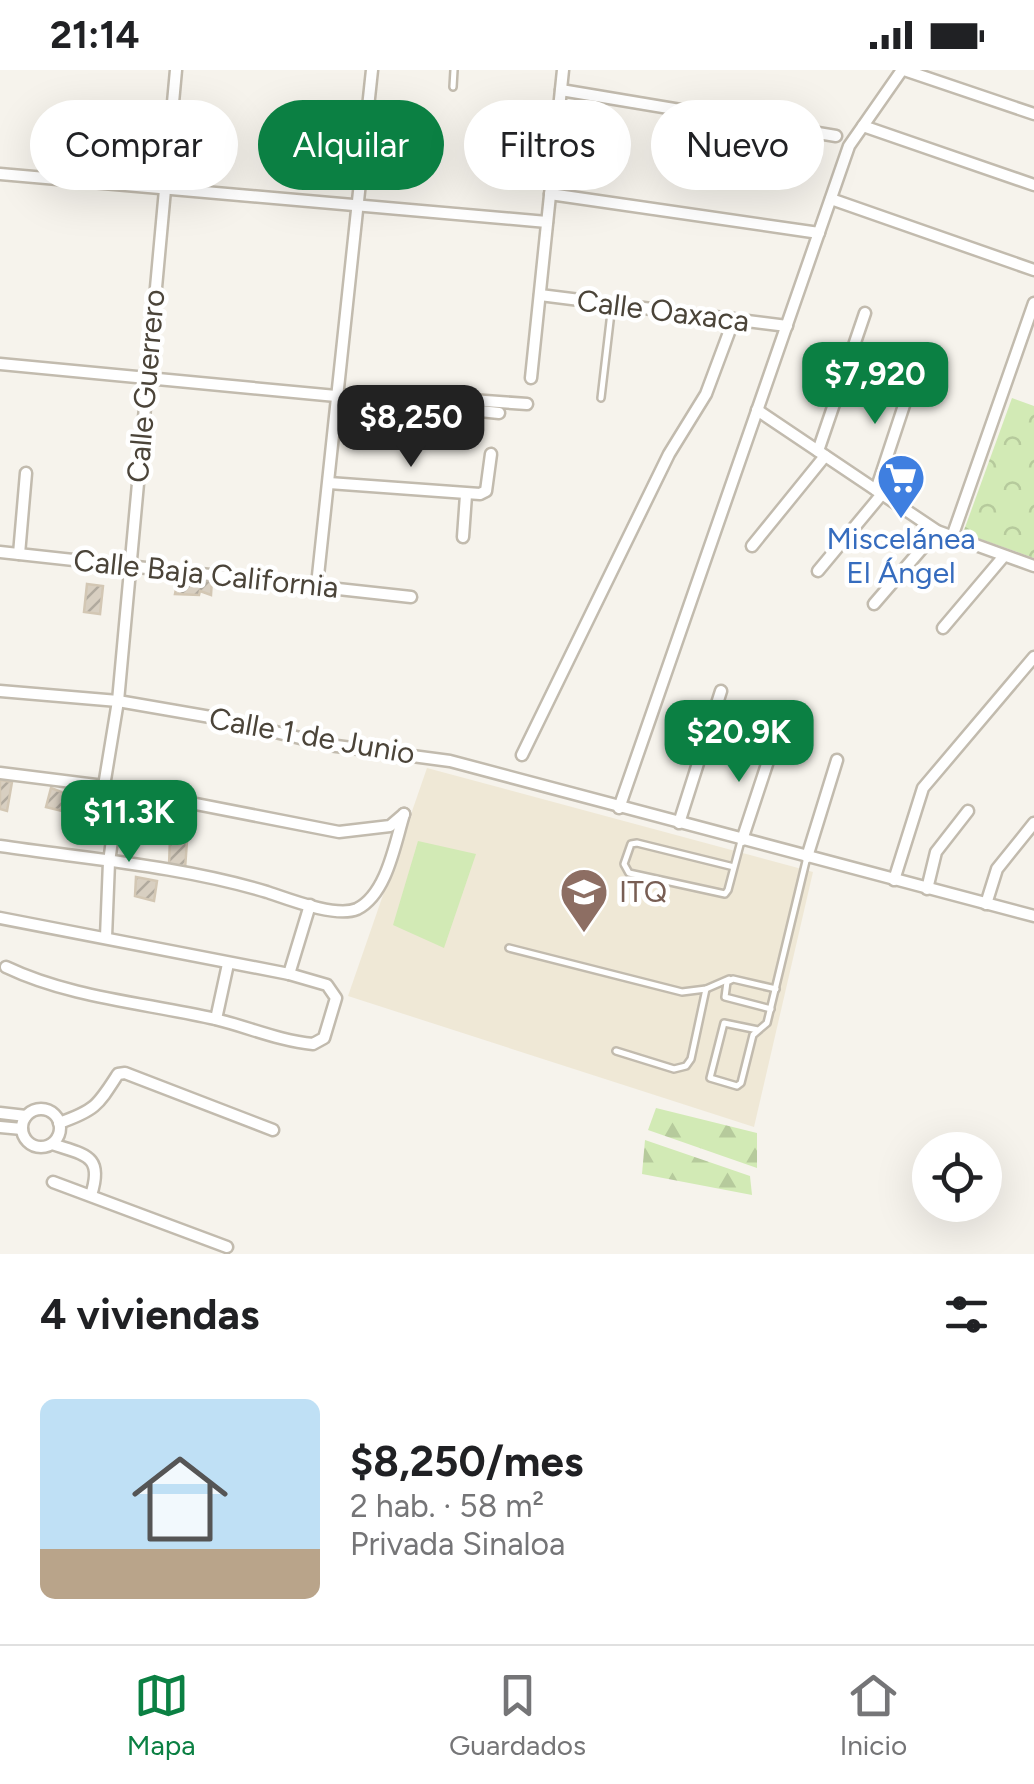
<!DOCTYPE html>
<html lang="es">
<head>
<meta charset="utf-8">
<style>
  body { margin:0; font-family:Figtree,sans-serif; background:#f6f6f6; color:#202124; height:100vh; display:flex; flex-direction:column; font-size:38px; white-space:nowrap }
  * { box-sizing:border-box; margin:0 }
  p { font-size:32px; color:#757577 }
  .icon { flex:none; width:55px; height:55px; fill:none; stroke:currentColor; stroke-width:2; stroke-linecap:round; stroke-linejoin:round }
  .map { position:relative; height:1184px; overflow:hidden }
  .details { display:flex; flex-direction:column; background:#fff; flex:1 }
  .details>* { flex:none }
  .banner { position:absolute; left:30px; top:30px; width:975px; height:90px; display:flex; gap:20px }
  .tools { position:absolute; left:912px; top:1062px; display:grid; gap:20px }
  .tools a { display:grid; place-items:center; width:90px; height:90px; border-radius:50%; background:#fff; box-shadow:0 10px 40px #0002; font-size:50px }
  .price { position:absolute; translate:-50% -85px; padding:0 22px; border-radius:20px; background:#0b8043; color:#fff; font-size:32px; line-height:65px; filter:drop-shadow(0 2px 5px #0008) }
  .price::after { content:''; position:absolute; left:50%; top:60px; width:30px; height:22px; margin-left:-15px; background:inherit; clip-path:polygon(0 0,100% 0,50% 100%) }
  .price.current { background:#222; color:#fff }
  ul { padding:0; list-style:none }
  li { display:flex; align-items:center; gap:30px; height:250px; padding:0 40px }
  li+li { border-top:2px solid #e0e0e0 }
  li span { display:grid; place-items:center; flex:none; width:280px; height:200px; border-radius:15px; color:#555 }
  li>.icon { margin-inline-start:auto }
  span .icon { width:120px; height:120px; fill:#fffc; stroke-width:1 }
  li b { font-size:42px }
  h2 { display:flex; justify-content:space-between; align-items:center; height:120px; padding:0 40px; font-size:42px }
  .tag { padding:0 35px; border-radius:45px; background:#fff; box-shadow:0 10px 40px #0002; font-size:35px; line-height:90px }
  .tag.current { background:#0b8043; color:#fff }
  .status { display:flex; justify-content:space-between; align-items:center; height:70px; padding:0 50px; background:#fff; direction:ltr }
  .status svg { height:28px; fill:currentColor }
  .menu { display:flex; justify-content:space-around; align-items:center; height:140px; border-top:2px solid #e0e0e0; background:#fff; font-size:28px; color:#757577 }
  .menu a { display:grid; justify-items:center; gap:5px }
  .menu .current { color:#0b8043 }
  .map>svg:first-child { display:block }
</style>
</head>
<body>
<div class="status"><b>21:14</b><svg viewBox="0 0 49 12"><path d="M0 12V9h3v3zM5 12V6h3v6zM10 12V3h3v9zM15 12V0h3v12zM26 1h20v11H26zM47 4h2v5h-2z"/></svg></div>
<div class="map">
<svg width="1034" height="1184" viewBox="0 0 1034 1184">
  <defs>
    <pattern id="forest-firs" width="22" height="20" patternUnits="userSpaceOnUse" patternTransform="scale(2.5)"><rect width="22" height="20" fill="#d2eab5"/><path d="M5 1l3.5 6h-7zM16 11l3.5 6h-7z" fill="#b6ca9c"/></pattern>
    <pattern id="park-crowns" width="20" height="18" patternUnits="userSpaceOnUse" patternTransform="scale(2.5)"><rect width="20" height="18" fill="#d2eab5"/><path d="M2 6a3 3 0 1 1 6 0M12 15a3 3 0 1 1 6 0" fill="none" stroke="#b6ca9c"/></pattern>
    <pattern id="building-hatch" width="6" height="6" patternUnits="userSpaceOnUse" patternTransform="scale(2.5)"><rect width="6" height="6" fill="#d8cfc1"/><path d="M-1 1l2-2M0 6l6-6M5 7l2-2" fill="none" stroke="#b1aa9e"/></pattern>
  </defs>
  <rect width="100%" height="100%" fill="#f6f3ec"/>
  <!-- education -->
  <polygon fill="#efe8d6" points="427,698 813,802 754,1057 348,926"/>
  <!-- forest -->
  <g fill="url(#forest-firs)">
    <polygon points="656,1038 757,1063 757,1098 648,1060"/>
    <polygon points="645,1070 750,1106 752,1125 642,1104"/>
  </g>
  <!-- park -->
  <polygon fill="url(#park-crowns)" points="1012,328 1034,336 1034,488 963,463"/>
  <!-- garden -->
  <polygon fill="#d2eab5" points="418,771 476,784 444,878 393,855"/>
  <!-- building -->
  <g fill="url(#building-hatch)" stroke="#d3c7b4" stroke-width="2.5">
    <polygon points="179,505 212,509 211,525 200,521 199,525 175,524"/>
    <polygon points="87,514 103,516 100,544 84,542"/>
    <polygon points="0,710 12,712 7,741 0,739"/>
    <polygon points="51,718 64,723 62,741 46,737"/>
    <polygon points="170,767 187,771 185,799 169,796"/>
    <polygon points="136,807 157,811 154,831 135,826"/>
  </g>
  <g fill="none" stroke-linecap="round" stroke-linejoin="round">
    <!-- lane casing -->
    <g stroke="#c2bbae" stroke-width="10">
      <g id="lane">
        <polyline points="453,17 454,0"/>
        <polyline points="601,328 612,234"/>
        <polyline points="734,797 637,773 631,774 624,794 629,803 725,824 728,820 741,771"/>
        <polyline points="509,878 682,922 706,919 729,909"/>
        <polyline points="771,939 725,927 727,912 733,909 776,919"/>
        <polyline points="758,960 724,953 710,1008 737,1016 741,1013 753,965 767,953 807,787"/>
        <polyline points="616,981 674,999 686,996 691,989 706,919"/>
      </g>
    </g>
    <!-- street casing -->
    <g stroke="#c2bbae" stroke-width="15">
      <g id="street">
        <polyline points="904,0 1034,44"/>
        <polyline points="561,20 836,66"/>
        <polyline points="863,56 1034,115"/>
        <polyline points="0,104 547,152"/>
        <polyline points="550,124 819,163"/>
        <polyline points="831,129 1034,200"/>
        <polyline points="540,225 787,256"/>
        <polyline points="0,294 336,326 443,328 527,334"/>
        <polyline points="531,308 563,0"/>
        <polyline points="422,331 442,337 499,343"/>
        <polyline points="757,340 937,461 1034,496"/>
        <polyline points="818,381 865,243"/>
        <polyline points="329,413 480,424 486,421 491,384"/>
        <polyline points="876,420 913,308"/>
        <polyline points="463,467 466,425"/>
        <polyline points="952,467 1034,233"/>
        <polyline points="752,476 825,386"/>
        <polyline points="0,482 411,527"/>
        <polyline points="19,484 26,403"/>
        <polyline points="818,501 882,424"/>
        <polyline points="317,515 372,0"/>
        <polyline points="874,534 937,461"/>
        <polyline points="943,558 1004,486"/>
        <polyline points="0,621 118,631 222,649 329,675 450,691 1034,846"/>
        <polyline points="522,685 669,384 706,324 734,249"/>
        <polyline points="0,703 104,716 339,762 390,756 404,744"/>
        <polyline points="104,716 118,631 176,0"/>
        <polyline points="619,738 849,76 902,0"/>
        <polyline points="679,753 721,621"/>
        <polyline points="742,770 774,673"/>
        <path d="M0,776C88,789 181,796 267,822C288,829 336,848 357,839C387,824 395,773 404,744"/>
        <polyline points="807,787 837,690"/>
        <polyline points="894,810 923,718 1034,587"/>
        <polyline points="927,819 936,782 968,741"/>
        <polyline points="986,834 997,799 1034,753"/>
        <path d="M0,848L289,904L327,915L336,928L324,968L313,974C280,971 248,957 215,949C146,933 71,928 6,897"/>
        <polyline points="106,867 109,792 119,719"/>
        <polyline points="289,904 310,835"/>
        <polyline points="216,949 228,894"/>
        <circle cx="41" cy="1058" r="19"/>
        <polyline points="0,1043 26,1046"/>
        <path d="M59,1053C96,1040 98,1035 118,1004L125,1003L273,1060"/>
        <polyline points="0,1057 22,1059"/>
        <path d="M52,1074C85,1085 104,1085 91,1125"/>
        <polyline points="53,1112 227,1177"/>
      </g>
    </g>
    <!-- lane -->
    <use href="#lane" stroke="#fff" stroke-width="5"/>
    <!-- street -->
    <use href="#street" stroke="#fff" stroke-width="10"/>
  </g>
  <!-- icons -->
  <defs>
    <g id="supermarket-pin" transform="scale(2.5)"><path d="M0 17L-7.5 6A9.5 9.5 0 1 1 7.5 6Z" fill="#3f7fe0" stroke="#fff"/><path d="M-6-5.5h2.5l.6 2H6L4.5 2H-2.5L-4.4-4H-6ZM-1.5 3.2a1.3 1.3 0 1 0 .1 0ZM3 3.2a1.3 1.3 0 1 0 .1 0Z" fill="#fff"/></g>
    <g id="university-pin" transform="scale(2.5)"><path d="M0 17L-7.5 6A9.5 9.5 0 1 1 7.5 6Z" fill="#8d6e63" stroke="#fff"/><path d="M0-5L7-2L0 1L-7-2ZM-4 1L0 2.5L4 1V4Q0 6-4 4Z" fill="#fff"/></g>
  </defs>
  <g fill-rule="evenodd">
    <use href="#supermarket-pin" x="901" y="408"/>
    <use href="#university-pin" x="584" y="822"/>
  </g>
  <g text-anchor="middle" stroke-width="9" stroke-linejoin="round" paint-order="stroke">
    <!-- street labels -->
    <g font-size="30" fill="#4b4439" stroke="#fff">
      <text transform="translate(663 241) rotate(7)" y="10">Calle Oaxaca</text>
      <text transform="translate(146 316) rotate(-85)" y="10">Calle Guerrero</text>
      <text transform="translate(206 504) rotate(6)" y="10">Calle Baja California</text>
      <text transform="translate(312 666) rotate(10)" y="10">Calle 1 de Junio</text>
    </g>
    <!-- shop labels -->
    <g font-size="30" fill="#366cbe" stroke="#fff">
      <text x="901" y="479">Miscelánea<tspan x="901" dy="34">El Ángel</tspan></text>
    </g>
    <!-- education labels -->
    <g font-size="30" fill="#785e54" stroke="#fff" text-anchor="start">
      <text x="619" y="832">ITQ</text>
    </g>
  </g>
</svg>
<div class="tools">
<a><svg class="icon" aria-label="locate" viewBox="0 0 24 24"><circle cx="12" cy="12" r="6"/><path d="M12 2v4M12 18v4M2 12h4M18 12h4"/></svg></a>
</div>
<b class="price" style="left:875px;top:357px">$7,920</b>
<b class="price current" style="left:411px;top:400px">$8,250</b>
<b class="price" style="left:739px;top:715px">$20.9K</b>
<b class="price" style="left:129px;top:795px">$11.3K</b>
<div class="banner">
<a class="tag">Comprar</a>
<a class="tag current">Alquilar</a>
<a class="tag">Filtros</a>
<a class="tag">Nuevo</a>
</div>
</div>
<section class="details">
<h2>4 viviendas<svg class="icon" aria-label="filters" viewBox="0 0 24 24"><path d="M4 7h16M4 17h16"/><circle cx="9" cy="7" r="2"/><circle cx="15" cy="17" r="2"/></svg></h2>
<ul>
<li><span style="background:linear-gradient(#bfe0f5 75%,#b9a48a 0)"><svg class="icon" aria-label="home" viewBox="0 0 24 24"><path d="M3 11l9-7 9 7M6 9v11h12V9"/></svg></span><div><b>$8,250/mes</b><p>2 hab. · 58 m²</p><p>Privada Sinaloa</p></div></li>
</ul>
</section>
<nav class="menu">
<a class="current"><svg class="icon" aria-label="map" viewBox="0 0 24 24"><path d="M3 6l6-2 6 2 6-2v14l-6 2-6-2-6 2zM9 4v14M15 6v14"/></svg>Mapa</a>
<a><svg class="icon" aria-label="saved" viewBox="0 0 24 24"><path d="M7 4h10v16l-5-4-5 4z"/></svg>Guardados</a>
<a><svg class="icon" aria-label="home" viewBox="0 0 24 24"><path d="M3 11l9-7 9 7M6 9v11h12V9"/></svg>Inicio</a>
</nav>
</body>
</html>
